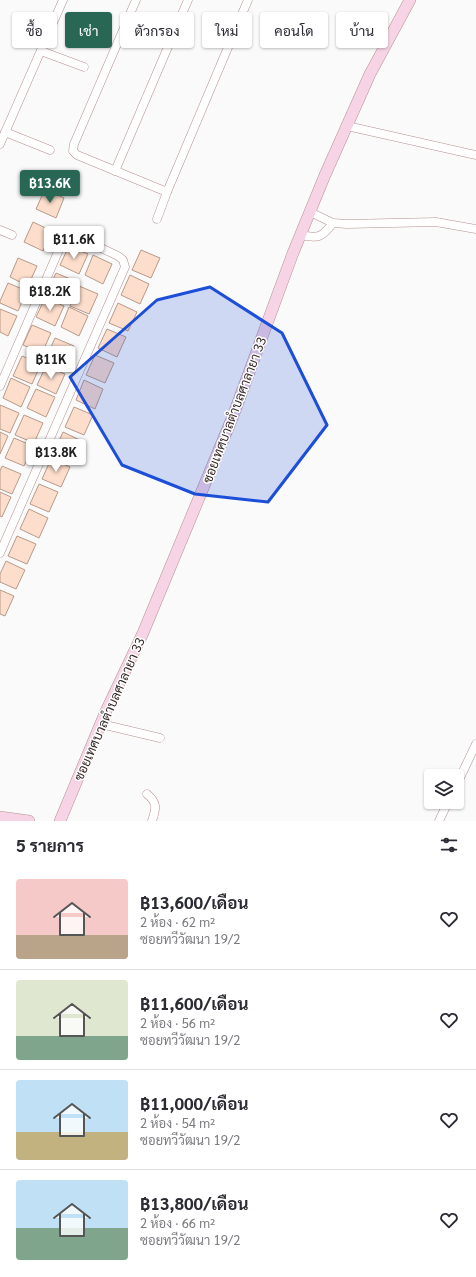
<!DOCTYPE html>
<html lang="th">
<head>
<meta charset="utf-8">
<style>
  body { margin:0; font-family:Georgia,Sarabun,serif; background:#f2f2f3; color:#2b2b33; height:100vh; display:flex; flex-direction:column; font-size:15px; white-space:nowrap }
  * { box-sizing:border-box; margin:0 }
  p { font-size:13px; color:#7c7c81 }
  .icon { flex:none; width:22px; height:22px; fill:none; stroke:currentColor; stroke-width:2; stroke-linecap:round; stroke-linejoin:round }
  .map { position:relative; height:821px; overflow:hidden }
  .details { display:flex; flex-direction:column; background:#fff; flex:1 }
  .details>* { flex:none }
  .hud { position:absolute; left:12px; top:12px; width:452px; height:36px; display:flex; gap:8px }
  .tools { position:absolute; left:424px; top:769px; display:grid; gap:8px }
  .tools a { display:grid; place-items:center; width:40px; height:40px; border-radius:4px; background:#fff; box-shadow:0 1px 3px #0004; font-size:20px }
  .price { position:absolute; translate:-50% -34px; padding:0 9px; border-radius:4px; background:#fff; color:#222; font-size:13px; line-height:26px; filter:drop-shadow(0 1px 2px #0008) }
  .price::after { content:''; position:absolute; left:50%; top:24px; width:12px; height:9px; margin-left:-6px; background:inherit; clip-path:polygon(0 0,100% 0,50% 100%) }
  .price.on { background:#286753; color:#fff }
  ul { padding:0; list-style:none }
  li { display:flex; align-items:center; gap:12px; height:100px; padding:0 16px }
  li+li { border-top:1px solid #e1e1e2 }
  li span { display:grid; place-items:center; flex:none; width:112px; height:80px; border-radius:4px; color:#555 }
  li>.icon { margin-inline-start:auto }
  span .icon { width:48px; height:48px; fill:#fffc; stroke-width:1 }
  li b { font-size:17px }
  h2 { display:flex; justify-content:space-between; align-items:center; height:48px; padding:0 16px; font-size:17px }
  .tag { padding:0 14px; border-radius:4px; background:#fff; box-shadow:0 1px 3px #0004; font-size:14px; line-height:36px }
  .tag.on { background:#286753; color:#fff }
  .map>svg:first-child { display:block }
</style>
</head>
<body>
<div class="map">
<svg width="476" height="821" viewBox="0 0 476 821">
  <rect width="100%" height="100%" fill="#fafafa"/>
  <!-- building -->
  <g fill="#fdddcb" stroke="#b89a89">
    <polygon points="45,189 64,198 56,218 36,209"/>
    <polygon points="33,222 52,231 43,251 24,242"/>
    <polygon points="69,246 88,254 79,274 60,265"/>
    <polygon points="141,250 160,258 151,278 132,270"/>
    <polygon points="93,255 112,264 103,284 85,275"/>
    <polygon points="18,258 37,266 28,286 10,277"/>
    <polygon points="56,273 75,281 66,301 47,293"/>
    <polygon points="130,275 149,284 140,304 121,295"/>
    <polygon points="8,283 27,291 18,311 0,303 0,301"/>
    <polygon points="79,286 98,294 89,314 70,306"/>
    <polygon points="45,298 64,306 55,326 36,317"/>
    <polygon points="118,303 137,312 128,331 109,323"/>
    <polygon points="69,307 88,316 79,336 61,327"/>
    <polygon points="0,309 17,316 8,336 0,332"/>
    <polygon points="32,325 51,333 42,353 23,345"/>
    <polygon points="107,329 126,337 117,357 98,348"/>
    <polygon points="55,338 74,346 65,366 46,358"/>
    <polygon points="95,355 114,363 105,383 86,375"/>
    <polygon points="22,356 41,364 32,384 13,376"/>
    <polygon points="46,366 65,374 56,394 37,385"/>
    <polygon points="11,378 30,387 21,407 3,398"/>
    <polygon points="84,380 103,389 95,409 76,400"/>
    <polygon points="36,389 55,397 46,417 27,408"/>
    <polygon points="0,405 19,413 10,433 0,429"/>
    <polygon points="74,407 93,415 84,435 65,427"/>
    <polygon points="24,415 43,423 34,443 15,435"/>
    <polygon points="0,432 8,436 0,454"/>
    <polygon points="63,432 82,441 73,461 54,452"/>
    <polygon points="14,438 33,446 24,466 5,458"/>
    <polygon points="51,459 70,467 61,487 42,479"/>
    <polygon points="2,466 21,474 12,494 0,489 0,471"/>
    <polygon points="39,484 58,492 49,512 30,504"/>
    <polygon points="0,492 11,497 2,517 0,516"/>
    <polygon points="29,509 48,518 39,538 20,529"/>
    <polygon points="17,536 36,544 27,564 8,556"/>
    <polygon points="6,561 25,570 16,589 0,582 0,574"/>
    <polygon points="0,590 14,596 5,616 0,614"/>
  </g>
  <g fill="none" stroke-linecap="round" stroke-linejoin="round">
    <!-- street casing -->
    <g stroke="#b59190" stroke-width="9">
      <g id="street">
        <polyline points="136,0 74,144 73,151 77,155 167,192"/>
        <polyline points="41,51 84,67"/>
        <polyline points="347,126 476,155"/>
        <polyline points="5,132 50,150"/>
        <polyline points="0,144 63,0"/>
        <polyline points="115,171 188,0"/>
        <polyline points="310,212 333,223 347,224 436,222 476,229"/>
        <polyline points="157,219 167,192 248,0"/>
        <polyline points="0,230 12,235"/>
        <path d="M301,235C319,239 322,237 333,223"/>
        <path d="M0,386L61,245C66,239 69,237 76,236L118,256L123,260L125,267L0,553"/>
        <polyline points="101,724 160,738"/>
        <polyline points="457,784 476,744"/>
        <path d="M147,794C158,803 156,809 152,821"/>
        <polyline points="439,821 448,802"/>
      </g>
    </g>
    <!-- secondary casing -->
    <g stroke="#b59190" stroke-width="12">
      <g id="secondary">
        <polyline points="0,817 29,821"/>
        <polyline points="60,821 106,711 143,633 233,416 293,253 325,175 370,74 410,0"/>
      </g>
    </g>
    <!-- street -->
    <use href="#street" stroke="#fff" stroke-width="8"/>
    <!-- secondary -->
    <use href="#secondary" stroke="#f6d4e5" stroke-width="11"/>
  </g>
  <!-- marked area -->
  <path fill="#1d4ed8" fill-opacity="0.2" stroke="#1d4ed8" stroke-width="3" stroke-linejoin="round" d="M210,287L282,333L327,425L268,502L195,494L122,465L70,377L157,300Z"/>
  <g text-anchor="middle" stroke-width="3" stroke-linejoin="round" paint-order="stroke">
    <!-- street labels -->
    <g font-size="13" fill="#382a29" stroke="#fff">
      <text transform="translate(234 410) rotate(-69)" y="5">ซอยเทศบาลตำบลศาลายา 33</text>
      <text transform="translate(109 709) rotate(-66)" y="5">ซอยเทศบาลตำบลศาลายา 33</text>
    </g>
  </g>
</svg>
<div class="tools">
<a><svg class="icon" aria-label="layers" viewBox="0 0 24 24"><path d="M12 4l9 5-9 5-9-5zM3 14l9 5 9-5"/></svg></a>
</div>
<b class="price on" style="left:50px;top:204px">฿13.6K</b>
<b class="price" style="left:74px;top:260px">฿11.6K</b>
<b class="price" style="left:50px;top:312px">฿18.2K</b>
<b class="price" style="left:51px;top:380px">฿11K</b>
<b class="price" style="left:56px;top:473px">฿13.8K</b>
<div class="hud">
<a class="tag">ซื้อ</a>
<a class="tag on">เช่า</a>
<a class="tag">ตัวกรอง</a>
<a class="tag">ใหม่</a>
<a class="tag">คอนโด</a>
<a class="tag">บ้าน</a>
</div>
</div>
<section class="details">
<h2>5 รายการ<svg class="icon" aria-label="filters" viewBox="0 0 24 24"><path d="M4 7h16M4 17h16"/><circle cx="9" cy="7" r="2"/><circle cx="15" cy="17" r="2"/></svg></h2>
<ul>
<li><span style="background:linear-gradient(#f6c9c9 70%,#b9a48a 0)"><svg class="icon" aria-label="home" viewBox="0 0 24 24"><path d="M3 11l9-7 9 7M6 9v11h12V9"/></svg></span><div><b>฿13,600/เดือน</b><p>2 ห้อง · 62 m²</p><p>ซอยทวีวัฒนา 19/2</p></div><svg class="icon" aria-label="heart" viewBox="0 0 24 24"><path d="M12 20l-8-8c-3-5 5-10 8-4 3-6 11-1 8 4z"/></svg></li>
<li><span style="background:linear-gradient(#dfe7d0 70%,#7fa58c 0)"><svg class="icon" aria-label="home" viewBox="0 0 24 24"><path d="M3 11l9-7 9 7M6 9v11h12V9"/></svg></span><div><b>฿11,600/เดือน</b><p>2 ห้อง · 56 m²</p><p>ซอยทวีวัฒนา 19/2</p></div><svg class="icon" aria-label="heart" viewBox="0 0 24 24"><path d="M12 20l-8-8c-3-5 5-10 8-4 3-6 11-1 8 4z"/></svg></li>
<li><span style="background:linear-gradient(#bfe0f5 65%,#c2b280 0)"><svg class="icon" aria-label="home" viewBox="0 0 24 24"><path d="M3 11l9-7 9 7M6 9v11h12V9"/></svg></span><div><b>฿11,000/เดือน</b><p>2 ห้อง · 54 m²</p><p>ซอยทวีวัฒนา 19/2</p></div><svg class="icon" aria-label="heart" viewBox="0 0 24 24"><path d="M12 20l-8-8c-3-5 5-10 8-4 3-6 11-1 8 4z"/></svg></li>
<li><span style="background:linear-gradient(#bfe0f5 60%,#7fa58c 0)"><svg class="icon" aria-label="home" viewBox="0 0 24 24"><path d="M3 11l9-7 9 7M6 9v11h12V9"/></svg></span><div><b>฿13,800/เดือน</b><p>2 ห้อง · 66 m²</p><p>ซอยทวีวัฒนา 19/2</p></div><svg class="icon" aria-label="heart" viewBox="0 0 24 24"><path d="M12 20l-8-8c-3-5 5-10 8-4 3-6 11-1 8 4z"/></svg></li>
</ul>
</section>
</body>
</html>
